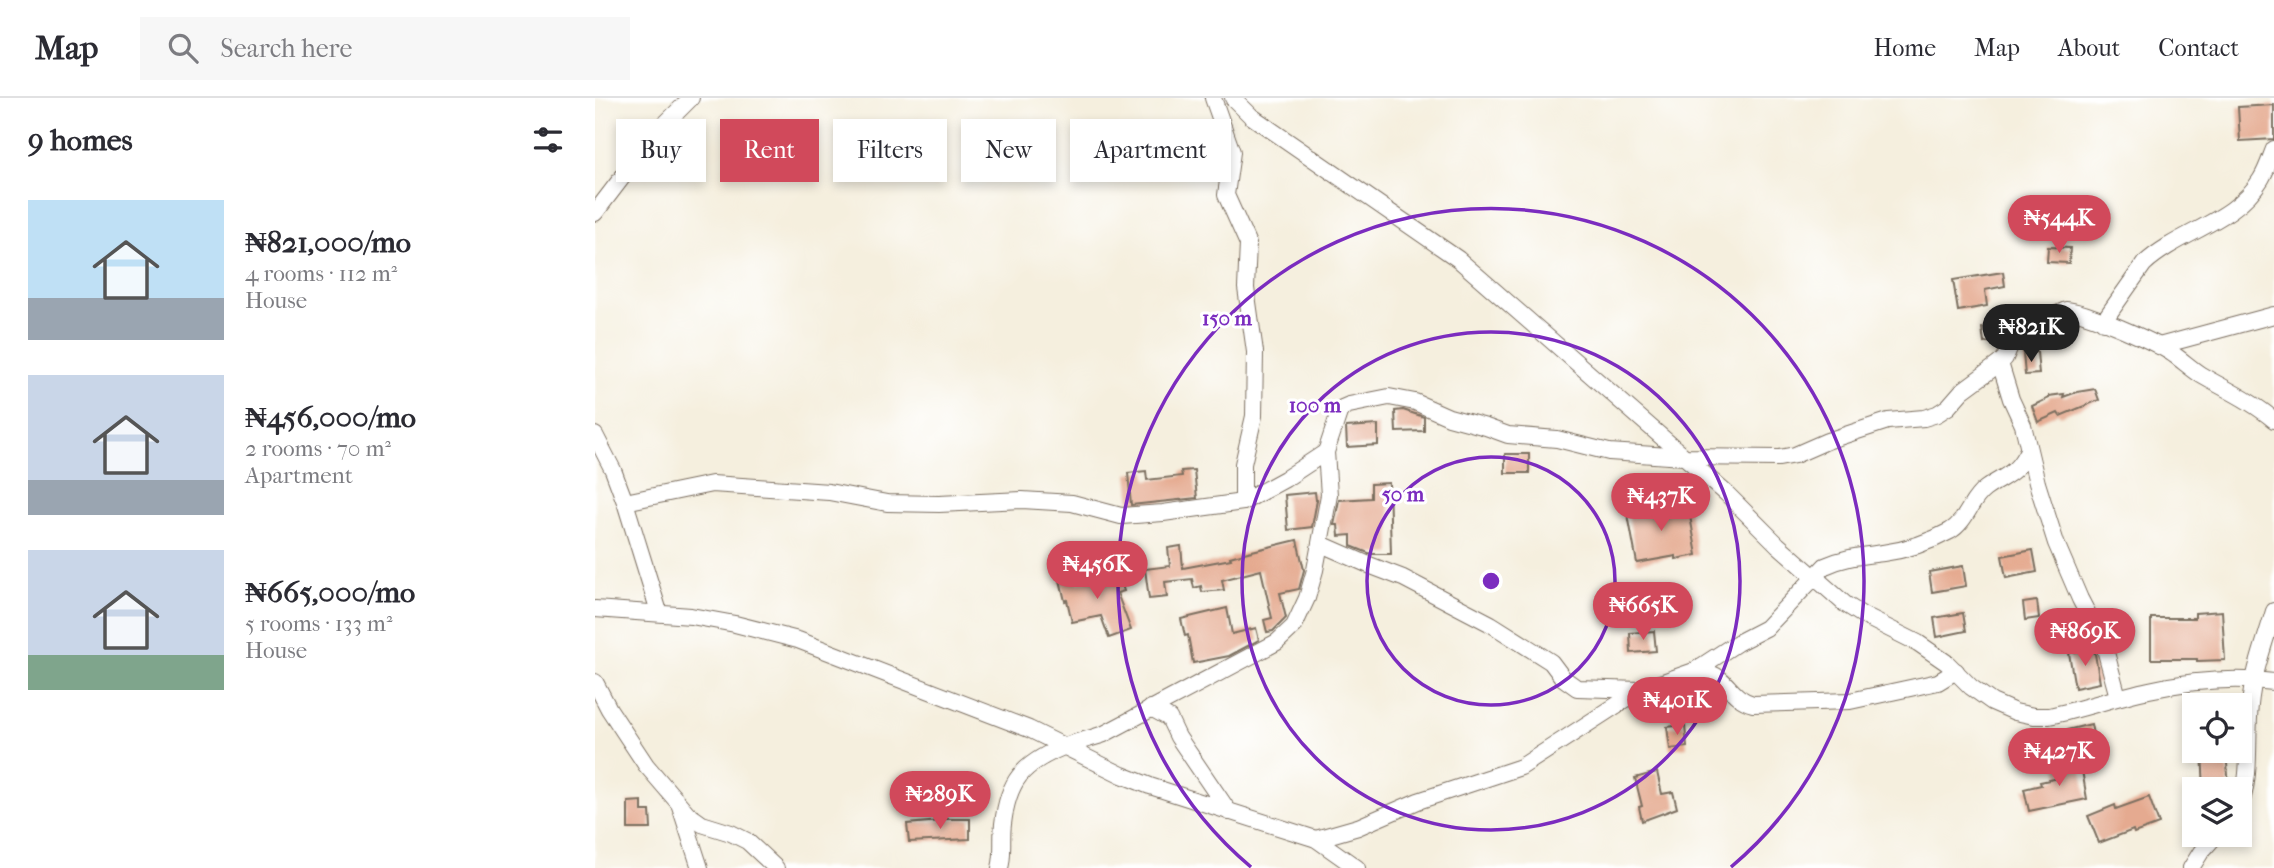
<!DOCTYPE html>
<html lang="en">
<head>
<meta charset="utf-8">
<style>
  body { margin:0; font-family:"IM FELL French Canon",serif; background:#f7f7f7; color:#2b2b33; height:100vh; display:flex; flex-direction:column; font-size:26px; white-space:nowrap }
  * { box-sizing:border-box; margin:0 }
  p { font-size:23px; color:#7c7c81 }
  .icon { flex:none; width:38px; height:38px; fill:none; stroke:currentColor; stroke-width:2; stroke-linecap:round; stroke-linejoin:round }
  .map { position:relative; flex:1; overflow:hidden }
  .details { display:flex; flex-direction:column; background:#fff; width:595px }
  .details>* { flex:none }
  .guide { position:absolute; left:21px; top:21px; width:665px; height:63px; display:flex; gap:14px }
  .fabs { position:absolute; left:1587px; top:595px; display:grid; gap:14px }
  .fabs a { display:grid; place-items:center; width:70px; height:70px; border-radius:0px; background:#fff; box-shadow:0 4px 10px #0003; font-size:35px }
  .price { position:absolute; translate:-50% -60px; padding:0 16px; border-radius:24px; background:#d1495b; color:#fff; font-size:23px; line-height:46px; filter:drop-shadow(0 2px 4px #0008) }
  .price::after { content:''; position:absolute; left:50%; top:42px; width:21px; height:16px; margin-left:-10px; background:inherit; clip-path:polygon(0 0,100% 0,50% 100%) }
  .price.current { background:#222; color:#fff }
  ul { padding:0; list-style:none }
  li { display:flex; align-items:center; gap:21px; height:175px; padding:0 28px }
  li span { display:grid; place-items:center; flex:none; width:196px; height:140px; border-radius:0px; color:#555 }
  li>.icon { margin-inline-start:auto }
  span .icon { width:84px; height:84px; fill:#fffc; stroke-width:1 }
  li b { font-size:30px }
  h2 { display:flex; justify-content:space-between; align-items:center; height:84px; padding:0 28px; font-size:30px }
  .pill { padding:0 24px; border-radius:0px; background:#fff; box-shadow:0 4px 10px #0003; font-size:24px; line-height:63px }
  .pill.current { background:#d1495b; color:#fff }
  header { display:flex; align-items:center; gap:42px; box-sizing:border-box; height:98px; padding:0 35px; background:#fff; border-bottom:2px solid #e1e1e2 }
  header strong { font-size:33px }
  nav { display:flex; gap:38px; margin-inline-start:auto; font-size:24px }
  .search { width:490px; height:63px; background:#f7f7f7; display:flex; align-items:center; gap:18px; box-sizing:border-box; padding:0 24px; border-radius:0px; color:#7c7c81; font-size:26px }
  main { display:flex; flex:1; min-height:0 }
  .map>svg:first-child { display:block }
</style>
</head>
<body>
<header>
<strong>Map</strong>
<div class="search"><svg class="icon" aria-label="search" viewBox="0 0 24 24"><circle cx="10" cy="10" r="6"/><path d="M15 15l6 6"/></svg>Search here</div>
<nav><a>Home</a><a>Map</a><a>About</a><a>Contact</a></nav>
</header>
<main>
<section class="details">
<h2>9 homes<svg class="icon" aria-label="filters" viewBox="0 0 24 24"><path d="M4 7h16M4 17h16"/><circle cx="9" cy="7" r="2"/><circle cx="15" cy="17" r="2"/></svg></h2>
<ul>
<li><span style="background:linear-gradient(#bfe0f5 70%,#9aa5b1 0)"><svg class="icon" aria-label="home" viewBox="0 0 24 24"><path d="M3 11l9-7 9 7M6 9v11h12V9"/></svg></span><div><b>₦821,000/mo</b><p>4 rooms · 112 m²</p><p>House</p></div></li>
<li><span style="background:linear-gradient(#c9d6e8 75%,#9aa5b1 0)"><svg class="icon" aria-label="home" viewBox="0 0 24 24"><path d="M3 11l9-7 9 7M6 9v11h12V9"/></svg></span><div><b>₦456,000/mo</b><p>2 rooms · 70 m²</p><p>Apartment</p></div></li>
<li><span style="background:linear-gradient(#c9d6e8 75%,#7fa58c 0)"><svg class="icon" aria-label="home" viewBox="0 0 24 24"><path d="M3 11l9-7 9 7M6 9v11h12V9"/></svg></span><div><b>₦665,000/mo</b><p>5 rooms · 133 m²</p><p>House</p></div></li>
</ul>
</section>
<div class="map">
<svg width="1679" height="770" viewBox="0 0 1679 770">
  <rect width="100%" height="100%" fill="#fff"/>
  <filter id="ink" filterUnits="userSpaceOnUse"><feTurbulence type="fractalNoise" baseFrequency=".0143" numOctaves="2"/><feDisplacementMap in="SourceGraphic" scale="14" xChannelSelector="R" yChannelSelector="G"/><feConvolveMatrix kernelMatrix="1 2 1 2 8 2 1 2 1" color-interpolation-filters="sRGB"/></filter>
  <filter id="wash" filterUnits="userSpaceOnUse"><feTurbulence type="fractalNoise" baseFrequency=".00686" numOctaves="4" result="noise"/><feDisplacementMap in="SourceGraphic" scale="28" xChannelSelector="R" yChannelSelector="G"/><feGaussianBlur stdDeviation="1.57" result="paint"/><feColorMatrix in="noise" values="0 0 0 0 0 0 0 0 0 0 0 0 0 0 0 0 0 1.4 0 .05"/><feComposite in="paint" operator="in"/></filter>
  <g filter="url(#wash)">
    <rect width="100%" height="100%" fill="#f5efde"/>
    <g id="blocks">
      <!-- building -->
      <g fill="#e5aa90">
        <polygon points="1679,7 1679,41 1645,43 1643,9"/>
        <polygon points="1453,149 1475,150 1474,165 1452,164"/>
        <polygon points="1408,174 1410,188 1390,192 1392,208 1363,213 1358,182"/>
        <polygon points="1413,225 1406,242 1389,245 1387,230"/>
        <polygon points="1442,254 1444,276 1430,277 1428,255"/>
        <polygon points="1500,291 1504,302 1465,318 1463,315 1443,324 1437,308 1454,300 1454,298 1469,296 1468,299 1482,294"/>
        <polygon points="808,312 829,319 829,333 801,334 800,313"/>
        <polygon points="783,327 783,347 752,349 751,329"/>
        <rect x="910" y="356" width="24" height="19"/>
        <polygon points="599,372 602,400 536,407 533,375 551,373 552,382 587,378 586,373"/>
        <polygon points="794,385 796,456 776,456 756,448 756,437 744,438 743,427 739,427 744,402 776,400 776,386"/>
        <polygon points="720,394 721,402 722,402 717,429 693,432 690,397"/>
        <polygon points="1045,403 1048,415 1093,407 1102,457 1081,461 1081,458 1042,465 1031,406"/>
        <polygon points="702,442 709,472 704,491 685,495 691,520 678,533 672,534 669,522 677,520 666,472 627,482 629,492 607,494 606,488 599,490 597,481 570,484 572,499 554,501 550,471 575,468 573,450 586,448 588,470 636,461 635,459 653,454"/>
        <polygon points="1438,452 1442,474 1411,480 1407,458"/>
        <polygon points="1368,468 1371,488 1337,494 1334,474"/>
        <polygon points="522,472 529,493 522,495 536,532 514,540 506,518 477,524 472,502 470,503 465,482 481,477 483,485"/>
        <polygon points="1442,503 1444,520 1430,522 1428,505"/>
        <polygon points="632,510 637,536 661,530 664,542 634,558 598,565 593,537 590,538 586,521"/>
        <polygon points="1627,513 1630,562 1602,563 1602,561 1556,561 1556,520 1600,520 1600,515"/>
        <polygon points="1368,515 1371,533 1342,539 1339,520"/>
        <polygon points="1059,533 1061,553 1036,555 1035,535"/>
        <polygon points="1499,550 1505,585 1480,590 1474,555"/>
        <polygon points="1496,626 1501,652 1477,657 1472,632"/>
        <polygon points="1090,627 1092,649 1075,651 1072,629"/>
        <polygon points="1607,653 1631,653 1634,690 1609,691"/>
        <polygon points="1485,661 1492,701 1434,713 1429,691 1446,687 1445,684 1464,680 1462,666"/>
        <polygon points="1062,674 1067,696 1078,694 1082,710 1047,723 1044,709 1047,708 1040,680"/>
        <polygon points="1554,699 1564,726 1539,735 1538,732 1504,745 1493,718 1520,707 1521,711"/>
        <polygon points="47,703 47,713 55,713 56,731 33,731 33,704"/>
        <polygon points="345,721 375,721 375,741 314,744 312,726 345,723"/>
      </g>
    </g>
  </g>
  <g filter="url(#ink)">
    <use href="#blocks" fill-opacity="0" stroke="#7c6f61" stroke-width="2"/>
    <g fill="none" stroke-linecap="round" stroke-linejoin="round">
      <!-- street casing -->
      <g stroke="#7c6f61" stroke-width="18">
        <g id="street">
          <polyline points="618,0 637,54 631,97 653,146 651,190 660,254 659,318 648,366 648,404"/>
          <path d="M638,0L656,18L863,161L1132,396L1183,447L1250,506L1269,518L1323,545L1352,565L1376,589L1397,604L1420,614L1439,618H1454C1488,611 1521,599 1554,592C1594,583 1638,579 1679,584"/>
          <polyline points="0,115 61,35 96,0"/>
          <path d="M1508,224L1549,166C1585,133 1640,124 1666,81C1672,71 1675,61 1679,51"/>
          <polyline points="1564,248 1679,217"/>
          <polyline points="1405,265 1416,301 1428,327 1442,385 1461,445 1485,501 1509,547 1523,599"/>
          <polyline points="0,337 18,372 30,404 64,514"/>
          <polyline points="30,404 117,386 234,394 292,405 344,406 427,402 477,405 526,418 568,415 648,404 690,381 731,354"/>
          <polyline points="726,446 774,467 808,480 896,526 956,564 968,580 982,590 1045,592"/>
          <polyline points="0,511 96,518 140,526 203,542 434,631 527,677 555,688 721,741 762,770"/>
          <path d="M1099,573C1105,574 1111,574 1117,576C1133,582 1137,601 1158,606L1255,603L1343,584L1361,573"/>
          <polyline points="0,584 14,611 51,667 93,716 107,726 136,735 152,743 181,770"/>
          <polyline points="556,610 574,620 583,639 634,714"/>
          <polyline points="85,708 105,770"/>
          <path d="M1645,708C1657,676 1651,641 1655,607C1658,575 1670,544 1679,513"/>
          <path d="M721,741L763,729L823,703L926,669L1045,592L1099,573L1142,545L1171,530L1230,468C1249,459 1267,458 1288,455C1310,452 1335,444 1355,433C1372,423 1375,402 1390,391C1411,376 1420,378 1433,352"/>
          <path d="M405,770C409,756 406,741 408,726C413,683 427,666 468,649C481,643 496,641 509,636L682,544L699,528L712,500L720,472L734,397L731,354L744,315L747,310L754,307L794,299L820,304L854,319L891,329L913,337L962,341L1014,354L1089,359L1184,360L1200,357L1232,343L1293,323L1329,320L1342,316L1353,309L1367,293L1405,265L1410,260L1420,236L1471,212C1491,213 1557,243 1575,254C1586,261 1595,270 1606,277C1630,291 1657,303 1679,322"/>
          <polyline points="1596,770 1606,754 1621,737"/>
        </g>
      </g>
      <!-- street -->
      <use href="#street" stroke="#fff" stroke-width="16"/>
    </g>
  </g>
  <!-- distance rings -->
  <g fill="none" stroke="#7b2cbf" stroke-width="3.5">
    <circle cx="896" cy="483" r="124"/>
    <circle cx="896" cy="483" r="249"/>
    <path d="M656 769A373 373 0 1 1 1136 769"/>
  </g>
  <circle cx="896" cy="483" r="10" fill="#7b2cbf" stroke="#fff" stroke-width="3.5"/>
  <g font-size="21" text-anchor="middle" font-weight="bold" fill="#7b2cbf" stroke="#fff" stroke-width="6" stroke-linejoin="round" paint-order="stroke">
    <text x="632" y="227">150 m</text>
    <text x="720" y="314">100 m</text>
    <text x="808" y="403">50 m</text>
  </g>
</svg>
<div class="fabs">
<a><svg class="icon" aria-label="locate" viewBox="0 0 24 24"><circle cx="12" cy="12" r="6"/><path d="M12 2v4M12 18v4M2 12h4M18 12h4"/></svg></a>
<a><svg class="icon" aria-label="layers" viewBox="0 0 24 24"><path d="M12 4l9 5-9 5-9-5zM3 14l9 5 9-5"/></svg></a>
</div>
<b class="price" style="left:1464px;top:157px">₦544K</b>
<b class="price current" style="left:1436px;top:266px">₦821K</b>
<b class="price" style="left:1066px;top:435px">₦437K</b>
<b class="price" style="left:502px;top:503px">₦456K</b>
<b class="price" style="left:1048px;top:544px">₦665K</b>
<b class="price" style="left:1490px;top:570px">₦869K</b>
<b class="price" style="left:1082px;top:639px">₦401K</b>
<b class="price" style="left:1464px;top:690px">₦427K</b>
<b class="price" style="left:345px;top:733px">₦289K</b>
<div class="guide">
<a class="pill">Buy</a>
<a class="pill current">Rent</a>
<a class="pill">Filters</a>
<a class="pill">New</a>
<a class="pill">Apartment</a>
</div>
</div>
</main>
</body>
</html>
